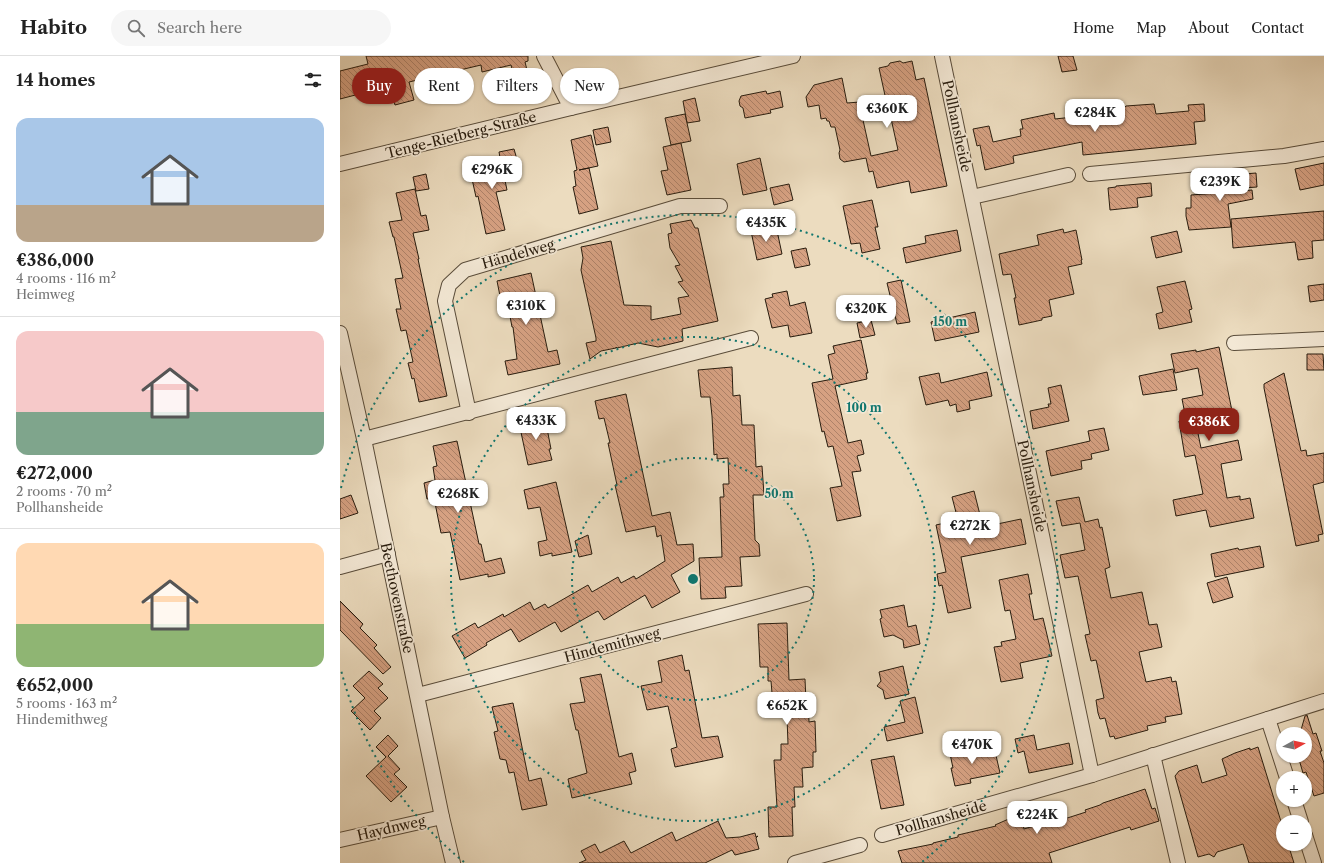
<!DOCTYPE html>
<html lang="en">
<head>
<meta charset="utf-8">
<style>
  body { margin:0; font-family:"Libre Caslon Text",serif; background:#f6f6f6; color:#222; height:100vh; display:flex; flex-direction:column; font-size:15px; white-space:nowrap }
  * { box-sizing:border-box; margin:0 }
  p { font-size:13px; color:#767676 }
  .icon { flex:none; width:22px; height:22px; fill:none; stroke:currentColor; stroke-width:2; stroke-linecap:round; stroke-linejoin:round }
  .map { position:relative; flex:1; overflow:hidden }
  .side { display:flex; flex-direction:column; background:#fff; width:340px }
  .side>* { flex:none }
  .guide { position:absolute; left:12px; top:12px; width:380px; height:36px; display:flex; gap:8px }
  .needle { width:26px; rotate:82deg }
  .controls { position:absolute; left:936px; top:671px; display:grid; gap:8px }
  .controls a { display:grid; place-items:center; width:36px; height:36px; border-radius:50%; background:#fff; box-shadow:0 1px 3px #0004; font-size:20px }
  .price { position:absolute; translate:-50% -34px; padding:0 9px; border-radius:8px; background:#fff; color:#222; font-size:13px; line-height:26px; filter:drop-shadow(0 1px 2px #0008) }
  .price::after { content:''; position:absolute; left:50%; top:24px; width:12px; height:9px; margin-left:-6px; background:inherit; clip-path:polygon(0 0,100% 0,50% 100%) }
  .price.selected { background:#8f2418; color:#fff }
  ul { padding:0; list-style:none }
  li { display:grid; align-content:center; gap:8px; height:212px; padding:0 16px }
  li+li { border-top:1px solid #e0e0e0 }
  li span { display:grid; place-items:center; height:124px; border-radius:12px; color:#555 }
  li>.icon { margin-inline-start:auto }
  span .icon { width:72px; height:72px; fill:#fffc; stroke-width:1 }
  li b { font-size:17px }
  h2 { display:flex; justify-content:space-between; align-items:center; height:48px; padding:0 16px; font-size:17px }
  .tag { padding:0 14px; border-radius:18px; background:#fff; box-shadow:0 1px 3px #0004; font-size:14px; line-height:36px }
  .tag.selected { background:#8f2418; color:#fff }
  header { display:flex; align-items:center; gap:24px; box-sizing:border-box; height:56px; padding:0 20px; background:#fff; border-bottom:1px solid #e0e0e0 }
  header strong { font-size:19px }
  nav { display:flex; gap:22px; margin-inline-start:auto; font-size:14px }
  .search { width:280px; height:36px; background:#f6f6f6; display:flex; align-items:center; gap:10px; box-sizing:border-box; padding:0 14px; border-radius:22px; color:#767676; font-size:15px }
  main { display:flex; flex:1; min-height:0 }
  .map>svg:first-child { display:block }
</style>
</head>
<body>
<header>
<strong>Habito</strong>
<div class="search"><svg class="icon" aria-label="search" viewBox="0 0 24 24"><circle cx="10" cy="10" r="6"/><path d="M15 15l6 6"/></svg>Search here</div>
<nav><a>Home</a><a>Map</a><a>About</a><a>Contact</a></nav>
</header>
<main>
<section class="side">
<h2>14 homes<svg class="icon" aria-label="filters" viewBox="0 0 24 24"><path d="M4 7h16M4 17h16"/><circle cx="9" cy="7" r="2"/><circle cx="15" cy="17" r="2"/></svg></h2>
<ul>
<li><span style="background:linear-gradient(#a9c7e8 70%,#b9a48a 0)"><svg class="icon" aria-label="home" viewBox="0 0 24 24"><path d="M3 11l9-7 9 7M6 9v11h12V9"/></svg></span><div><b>€386,000</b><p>4 rooms · 116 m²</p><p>Heimweg</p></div></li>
<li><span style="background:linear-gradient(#f6c9c9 65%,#7fa58c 0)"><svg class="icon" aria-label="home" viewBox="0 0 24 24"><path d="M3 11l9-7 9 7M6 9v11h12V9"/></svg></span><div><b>€272,000</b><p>2 rooms · 70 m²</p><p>Pollhansheide</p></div></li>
<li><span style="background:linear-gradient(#ffd9b3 65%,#8fb573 0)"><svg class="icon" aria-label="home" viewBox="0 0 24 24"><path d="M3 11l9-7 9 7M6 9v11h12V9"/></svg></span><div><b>€652,000</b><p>5 rooms · 163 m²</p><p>Hindemithweg</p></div></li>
</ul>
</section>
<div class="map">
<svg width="984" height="807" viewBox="0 0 984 807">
  <defs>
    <pattern id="building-back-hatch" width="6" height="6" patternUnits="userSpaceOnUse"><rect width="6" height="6" fill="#d6a182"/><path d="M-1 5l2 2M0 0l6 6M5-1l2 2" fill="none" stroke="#ae8269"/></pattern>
  </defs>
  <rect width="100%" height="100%" fill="#ecdcbf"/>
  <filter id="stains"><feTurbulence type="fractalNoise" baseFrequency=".005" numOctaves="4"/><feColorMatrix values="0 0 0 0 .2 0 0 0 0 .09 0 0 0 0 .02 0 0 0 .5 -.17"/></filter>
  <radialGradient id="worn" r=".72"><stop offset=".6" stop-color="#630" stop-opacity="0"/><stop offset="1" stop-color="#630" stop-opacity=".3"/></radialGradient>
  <!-- building -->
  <g fill="url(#building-back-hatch)" stroke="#281c0e" fill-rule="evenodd">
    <polygon points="26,0 188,0 188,5 185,6 188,18 185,26 176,28 171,9 142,16 141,9 69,26 74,44 55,49 50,30 0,43 0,15 28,8"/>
    <polygon points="718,0 733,0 737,14 722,16"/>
    <path d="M560,5L563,7L572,5L576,24L584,22L607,130L571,137L569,125L537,132L533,115L529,116L526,102L504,106L500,103L499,97L500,94L495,71H491L489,65H487L486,62L481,63L479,49L468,51L466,41L474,29L502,22L507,47L546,44L539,12L548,10L550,7ZM550,58L558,94L531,100L523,64Z"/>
    <polygon points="426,35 427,38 440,35 443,51 430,54 431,57 405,62 403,52 400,50 399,45 401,40"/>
    <polygon points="355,42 360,65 347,67 343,45"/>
    <polygon points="814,48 816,58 849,55 848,49 864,48 865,65 854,66 856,88 743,99 742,86 673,100 674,107 645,114 640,89 637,90 633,73 649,70 653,86 681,80 680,73 683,73 681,64 714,57 715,63 769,57 771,66 786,50"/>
    <polygon points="345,58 351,85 331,89 325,62"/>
    <polygon points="268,71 271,86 256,89 253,74"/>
    <polygon points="251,79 258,110 239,114 249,112 258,153 239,158 233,131 236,130 234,115 237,114 231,84"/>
    <polygon points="341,87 351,134 327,139 321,115 328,114 323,91"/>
    <polygon points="174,93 178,107 162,110 167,134 156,136 165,174 146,178 138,140 136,141 130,114 161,107 159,96"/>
    <polygon points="420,102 427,134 403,139 397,108"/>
    <polygon points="984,107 984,129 960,134 955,113"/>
    <polygon points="916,117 917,131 902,132 902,135 912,134 913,143 888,148 891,171 849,174 846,160 846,152 851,152 851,139 876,137 875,129 882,128 881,120"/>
    <polygon points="86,118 89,133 76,135 73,121"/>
    <polygon points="811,127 812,140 797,142 798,151 770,154 768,132 776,131 776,130"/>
    <polygon points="449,128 453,144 434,149 430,132"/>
    <polygon points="75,133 81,160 86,159 89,174 73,177 79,203 78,203 107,340 79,346 74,322 72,323 68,307 73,306 66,274 61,275 56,253 61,253 55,223 63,222 54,181 53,181 49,166 62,164 56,137"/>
    <polygon points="532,144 538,171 535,171 540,193 522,197 520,187 511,188 503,150"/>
    <polygon points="984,155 984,184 972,185 973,202 958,204 955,186 893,192 891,163"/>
    <polygon points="351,164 355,172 358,172 378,265 342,273 343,285 318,291 298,287 277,292 276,291 276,292 261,295 250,303 246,287 256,285 256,282 241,214 243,202 241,191 271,185 284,249 311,250 311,264 341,258 338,242 349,240 338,226 343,225 335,210 340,209 330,192 328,178 332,177 330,168"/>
    <polygon points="436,170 442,198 417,204 411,175"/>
    <polygon points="723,173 724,177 736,174 742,204 741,204 742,208 728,211 734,238 709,244 712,260 702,262 702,264 679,269 674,242 676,242 671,218 663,219 659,198 699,189 697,179"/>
    <polygon points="617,174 621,195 566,207 563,192 586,187 585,180"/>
    <polygon points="837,175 842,196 816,202 811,181"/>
    <polygon points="466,192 470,209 455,212 451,195"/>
    <polygon points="191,217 208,296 217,294 220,308 168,319 165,305 177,303 173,271 172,271 169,255 168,256 166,239 160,240 157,225"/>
    <polygon points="561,224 570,266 557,268 547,227"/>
    <polygon points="845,225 852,253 849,254 852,266 819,273 816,258 823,256 817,231"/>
    <polygon points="984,228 984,244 970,246 968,230"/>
    <polygon points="447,235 450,250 465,246 472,277 450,281 448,269 432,272 425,243 433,241 432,238"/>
    <polygon points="635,256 639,276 595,285 591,266"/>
    <polygon points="531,264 535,279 520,282 517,267"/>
    <polygon points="521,284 528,317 526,317 527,323 495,330 508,387 521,384 524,398 517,400 521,415 512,416 521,460 497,465 490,432 502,430 493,390 488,391 484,375 482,376 472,327 493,323 488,299 495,297 493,290"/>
    <polygon points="879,291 892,355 855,363 861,392 898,384 902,404 881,408 887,442 900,440 900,444 910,442 914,462 870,471 866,454 836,460 833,444 863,438 855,399 845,401 839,365 846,363 842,343 863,339 858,312 835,317 831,298 856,294 856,296"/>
    <polygon points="967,298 983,298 984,314 967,314"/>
    <polygon points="392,311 393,340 400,339 402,369 414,369 416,411 422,410 424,439 413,439 415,484 419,488 420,500 400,501 402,530 385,531 386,542 361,543 359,502 382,501 380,441 384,441 383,428 389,428 388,402 377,403 377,398 374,399 372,360 370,341 361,341 358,314"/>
    <polygon points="833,313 837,334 803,339 799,320"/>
    <polygon points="647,316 652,340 629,345 630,353 617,356 616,348 610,350 608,344 586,349 579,321 599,317 601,327"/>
    <polygon points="944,317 961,395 966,394 967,400 984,397 984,426 973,429 983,478 978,479 979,485 956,490 924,332 924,328"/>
    <polygon points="721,329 729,365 693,373 690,355 709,351 708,348 711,348 708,332"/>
    <polygon points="286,338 312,460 330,456 337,489 353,488 354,505 331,519 340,536 312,552 305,539 264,564 258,555 221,576 215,566 179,586 171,573 146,587 147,589 125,602 112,580 135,567 138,572 163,558 164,561 190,546 194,554 205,548 208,552 248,529 252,536 278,521 281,527 294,520 296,523 325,505 321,479 317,481 315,470 286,476 275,429 277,429 268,387 270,387 264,362 259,363 255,345"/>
    <polygon points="205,362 211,393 209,393 212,404 188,409 179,367"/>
    <polygon points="764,372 769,394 751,398 752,403 741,405 742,413 711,420 706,395 750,385 748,375"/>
    <polygon points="117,385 139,488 141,488 145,506 161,502 165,517 148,521 148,518 120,524 110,476 101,477 94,442 87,443 84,427 95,424 93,411 97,410 93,390"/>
    <polygon points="216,426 232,496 212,500 212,497 200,500 198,486 207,484 200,451 188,453 184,434"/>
    <polygon points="634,435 643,471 681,463 686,488 621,501 631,552 608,557 602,529 599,530 597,518 606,516 596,469 618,464 612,441"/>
    <polygon points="11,439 18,457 0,463 0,443"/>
    <polygon points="739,441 745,466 758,463 760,472 762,471 770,511 765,513 771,542 802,536 809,569 817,568 822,591 799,596 806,626 831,621 832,626 836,625 842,658 825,661 826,666 807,670 808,674 775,683 774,680 770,681 765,662 760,663 758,657 756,644 764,642 757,608 756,604 751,605 745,579 750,578 738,520 725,522 720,499 745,494 740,467 722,470 716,445"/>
    <polygon points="248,479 252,498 239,501 235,485"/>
    <polygon points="920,490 924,511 875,521 871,498 898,492 899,494"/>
    <polygon points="688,518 692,538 689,538 694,564 703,562 712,600 680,607 683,622 661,626 654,591 662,590 661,586 676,583 670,554 665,555 659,524"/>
    <polygon points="887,521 893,541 873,547 867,527"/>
    <polygon points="0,545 23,568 20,572 37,589 34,592 51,611 43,618 0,574"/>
    <polygon points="564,549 568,571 576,569 580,588 564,592 563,584 553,579 544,581 540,563 542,562 540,554"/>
    <polygon points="447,567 449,624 465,623 466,645 468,645 469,666 475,665 476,696 473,696 473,711 462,712 463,731 454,731 455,751 452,751 453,780 429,781 428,751 437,751 434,704 441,704 441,688 448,688 447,661 445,661 445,653 433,653 432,637 431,625 428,625 428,611 420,611 418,568"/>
    <polygon points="342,599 345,615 349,614 362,682 378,680 383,701 335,711 331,693 337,691 328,650 307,654 301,630 322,626 318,605"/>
    <polygon points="563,610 569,638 545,643 543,634 537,630 541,625 539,616"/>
    <polygon points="29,615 43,628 38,632 48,642 34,655 41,662 30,674 11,655 25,642 13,630"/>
    <polygon points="261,618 279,701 292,697 296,715 289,717 292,728 232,742 228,723 247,717 238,674 236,674 230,648 245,646 240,622"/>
    <polygon points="575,641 583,677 547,685 544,671 565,666 560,645"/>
    <polygon points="173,647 189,725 201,722 207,749 182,754 174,716 169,717 166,704 160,703 154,676 158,675 152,651"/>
    <polygon points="967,659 973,678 976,677 982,695 980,695 984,707 984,737 974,740 966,716 963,717 958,700 965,700 965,678 952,677 961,674 965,660"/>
    <polygon points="48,679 58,690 48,700 60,713 54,718 67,731 51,746 26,720 46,701 36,691"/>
    <polygon points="694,679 697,694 729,687 733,708 689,717 684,695 678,697 675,683"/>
    <polygon points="623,690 624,698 645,693 646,697 655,695 660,717 630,723 631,727 615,730 611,712 613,712 609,693"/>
    <polygon points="918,691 943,772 943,788 948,788 954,807 909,807 903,788 877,796 874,801 869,798 858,801 835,720 839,715 857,709 862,727 887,719 882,703 895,697 910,692 910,694"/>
    <polygon points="554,700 564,749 541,753 531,704"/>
    <polygon points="805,733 812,753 815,752 819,765 791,774 790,771 709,797 712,807 562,807 558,795 593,788 593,787 618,781 618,779 656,770 655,769 680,758 684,773 717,763 718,765 746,756 745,754 760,749 763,747"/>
    <polygon points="378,765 386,782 400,781 415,777 416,781 418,780 416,782 419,793 395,799 392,794 365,807 239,807 246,804 241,795 255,788 260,797 284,785 291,797 332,776 336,785"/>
  </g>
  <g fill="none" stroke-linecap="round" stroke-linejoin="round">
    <!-- street casing -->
    <g stroke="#594c3a" stroke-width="16">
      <g id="street">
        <polyline points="204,0 231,52"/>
        <polyline points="602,0 752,719 984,645"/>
        <polyline points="0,108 231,52 453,0"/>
        <polyline points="750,118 944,100 984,93"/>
        <polyline points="632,141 728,119"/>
        <polyline points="0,277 24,383 102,761 113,807"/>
        <polyline points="894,287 984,283"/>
        <polyline points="129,357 105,245 109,229 125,214 340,150 380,150"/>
        <polyline points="24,383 411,282"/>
        <polyline points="0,511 48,498"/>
        <polyline points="78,639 466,538"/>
        <polyline points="928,663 947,722"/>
        <polyline points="813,699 838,807"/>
        <polyline points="954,744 961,766"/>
        <polyline points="542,779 752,719"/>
        <polyline points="965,779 974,807"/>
        <polyline points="0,784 102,761"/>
        <polyline points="455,807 520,789"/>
      </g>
    </g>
    <!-- street -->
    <use href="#street" stroke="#f3e8d5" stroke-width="14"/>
  </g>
  <!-- distance rings -->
  <g fill="none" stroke="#0f766e" stroke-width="2" stroke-dasharray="2 4">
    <circle cx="353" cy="523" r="121"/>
    <circle cx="353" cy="523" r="242"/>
    <path d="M124 806A364 364 0 0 1 1 614M1 432A364 364 0 1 1 582 806"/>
  </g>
  <g text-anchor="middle" stroke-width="3.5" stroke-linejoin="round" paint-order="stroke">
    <!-- street labels -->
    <g font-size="14" fill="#281c0e" stroke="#f3e8d5">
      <text transform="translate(617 70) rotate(78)" y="5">Pollhansheide</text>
      <text transform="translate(121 79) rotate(-14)" y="5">Tenge-Rietberg-Straße</text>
      <text transform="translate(178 198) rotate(-16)" y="5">Händelweg</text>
      <text transform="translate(692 430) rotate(78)" y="5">Pollhansheide</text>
      <text transform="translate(57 542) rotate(78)" y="5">Beethovenstraße</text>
      <text transform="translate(272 589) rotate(-15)" y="5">Hindemithweg</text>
      <text transform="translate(601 762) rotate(-16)" y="5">Pollhansheide</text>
      <text transform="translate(51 772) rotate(-13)" y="5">Haydnweg</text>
    </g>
  </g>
  <circle cx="353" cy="523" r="6" fill="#0f766e" stroke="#f3e8d5" stroke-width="2"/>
  <g font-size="12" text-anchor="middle" font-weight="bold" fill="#0f766e" stroke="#f3e8d5" stroke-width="3.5" stroke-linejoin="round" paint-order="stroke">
    <text x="610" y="270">150 m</text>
    <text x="524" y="356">100 m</text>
    <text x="439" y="442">50 m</text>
  </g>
  <rect width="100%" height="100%" filter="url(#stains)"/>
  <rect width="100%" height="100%" fill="url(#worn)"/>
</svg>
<div class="controls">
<a><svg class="needle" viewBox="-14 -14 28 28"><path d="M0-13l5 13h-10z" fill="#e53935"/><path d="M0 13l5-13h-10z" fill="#767676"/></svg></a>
<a>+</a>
<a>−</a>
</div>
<b class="price" style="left:547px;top:73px">€360K</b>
<b class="price" style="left:755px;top:77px">€284K</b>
<b class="price" style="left:152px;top:134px">€296K</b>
<b class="price" style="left:880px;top:146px">€239K</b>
<b class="price" style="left:426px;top:187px">€435K</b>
<b class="price" style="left:186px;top:270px">€310K</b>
<b class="price" style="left:526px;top:273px">€320K</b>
<b class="price" style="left:196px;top:385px">€433K</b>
<b class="price selected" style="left:869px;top:386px">€386K</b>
<b class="price" style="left:118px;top:458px">€268K</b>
<b class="price" style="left:630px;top:490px">€272K</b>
<b class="price" style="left:447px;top:670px">€652K</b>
<b class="price" style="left:632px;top:709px">€470K</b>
<b class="price" style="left:697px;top:779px">€224K</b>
<div class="guide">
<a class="tag selected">Buy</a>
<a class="tag">Rent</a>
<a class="tag">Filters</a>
<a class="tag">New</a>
</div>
</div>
</main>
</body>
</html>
